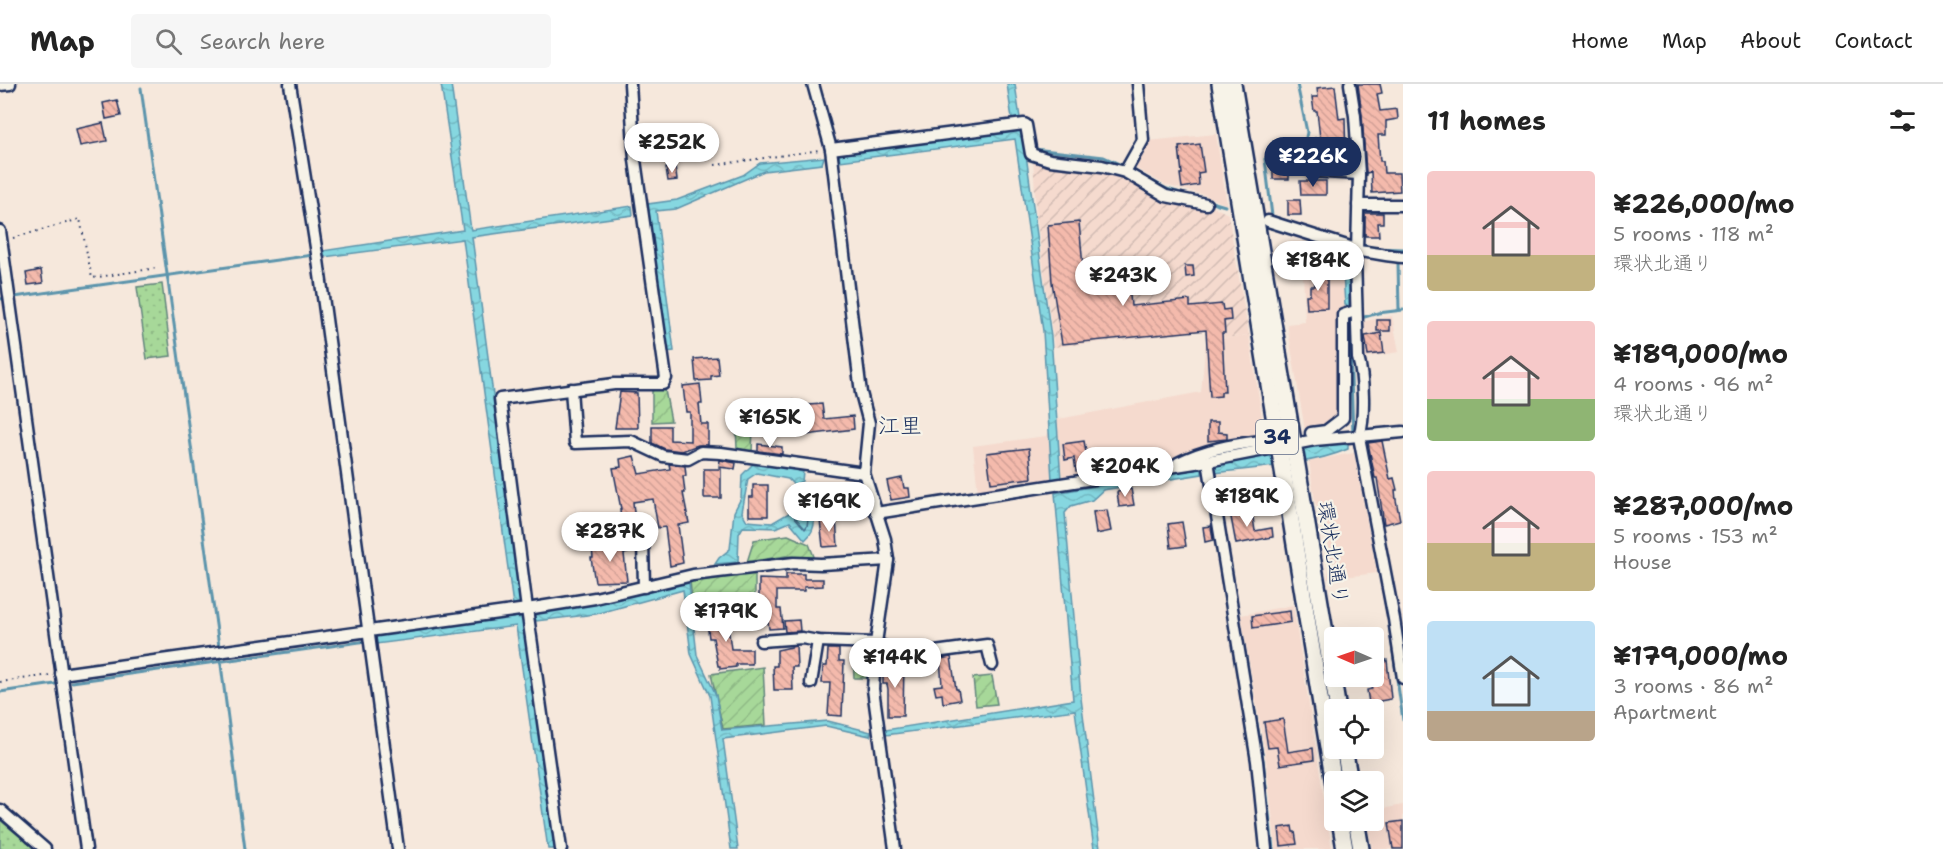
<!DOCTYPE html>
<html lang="en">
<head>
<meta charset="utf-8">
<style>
  body { margin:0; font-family:"Shantell Sans","Klee One",sans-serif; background:#f6f6f6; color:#222; height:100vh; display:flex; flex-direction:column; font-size:22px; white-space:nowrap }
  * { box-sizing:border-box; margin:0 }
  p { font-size:20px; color:#767676 }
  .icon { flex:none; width:33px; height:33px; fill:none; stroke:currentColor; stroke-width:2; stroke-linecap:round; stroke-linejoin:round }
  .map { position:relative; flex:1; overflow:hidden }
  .drawer { display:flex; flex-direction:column; background:#fff; width:540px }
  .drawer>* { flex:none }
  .needle { width:39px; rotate:272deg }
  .buttons { position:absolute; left:1324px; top:543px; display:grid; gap:12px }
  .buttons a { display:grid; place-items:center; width:60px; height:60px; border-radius:6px; background:#fff; box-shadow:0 6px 24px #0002; font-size:30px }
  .price { position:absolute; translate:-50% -51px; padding:0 14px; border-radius:21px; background:#fff; color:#222; font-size:20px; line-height:39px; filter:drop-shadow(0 2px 3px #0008) }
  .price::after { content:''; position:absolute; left:50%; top:36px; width:18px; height:14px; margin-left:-9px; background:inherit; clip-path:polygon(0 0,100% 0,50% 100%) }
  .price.current { background:#1b2f5e; color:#fff }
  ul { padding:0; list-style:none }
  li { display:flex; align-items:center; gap:18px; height:150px; padding:0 24px }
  li span { display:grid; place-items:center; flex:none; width:168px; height:120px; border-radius:6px; color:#555 }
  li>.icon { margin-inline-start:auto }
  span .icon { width:72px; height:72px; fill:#fffc; stroke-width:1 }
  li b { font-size:26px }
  h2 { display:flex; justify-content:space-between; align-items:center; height:72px; padding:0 24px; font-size:26px }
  header { display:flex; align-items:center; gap:36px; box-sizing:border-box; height:84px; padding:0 30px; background:#fff; border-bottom:2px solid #e0e0e0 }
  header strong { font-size:28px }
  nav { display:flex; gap:33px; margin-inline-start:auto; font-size:21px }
  .search { width:420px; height:54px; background:#f6f6f6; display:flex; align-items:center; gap:15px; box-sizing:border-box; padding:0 21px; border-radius:6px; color:#767676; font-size:22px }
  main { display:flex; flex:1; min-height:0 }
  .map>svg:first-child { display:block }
</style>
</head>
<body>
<header>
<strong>Map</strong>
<div class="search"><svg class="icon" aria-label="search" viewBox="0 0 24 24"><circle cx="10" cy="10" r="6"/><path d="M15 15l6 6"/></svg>Search here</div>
<nav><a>Home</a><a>Map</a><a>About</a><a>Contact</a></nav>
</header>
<main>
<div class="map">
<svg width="1403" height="765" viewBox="0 0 1403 765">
  <defs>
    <pattern id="industrial-furrows" width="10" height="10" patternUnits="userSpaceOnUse" patternTransform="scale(1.5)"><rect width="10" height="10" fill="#f5dace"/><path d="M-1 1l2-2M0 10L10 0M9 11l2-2" fill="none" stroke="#d1bbb3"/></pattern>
    <pattern id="grass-dots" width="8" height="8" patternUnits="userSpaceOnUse" patternTransform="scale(1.5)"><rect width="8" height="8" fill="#a7d899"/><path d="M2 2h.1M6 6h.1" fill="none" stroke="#8fba86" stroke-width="1.8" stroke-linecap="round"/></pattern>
    <pattern id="garden-furrows" width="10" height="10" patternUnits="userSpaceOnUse" patternTransform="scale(1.5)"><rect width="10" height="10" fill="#a7d899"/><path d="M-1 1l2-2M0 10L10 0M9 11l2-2" fill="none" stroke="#8fba86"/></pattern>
    <pattern id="water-waves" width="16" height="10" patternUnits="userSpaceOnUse" patternTransform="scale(1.5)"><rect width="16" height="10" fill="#86d7e0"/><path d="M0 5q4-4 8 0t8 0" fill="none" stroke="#73b9c3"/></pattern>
    <pattern id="building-back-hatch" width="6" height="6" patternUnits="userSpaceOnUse" patternTransform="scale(1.5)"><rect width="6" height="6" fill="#f4baac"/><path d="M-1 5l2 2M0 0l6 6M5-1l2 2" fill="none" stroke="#d1a096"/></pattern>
  </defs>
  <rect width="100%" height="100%" fill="#f6e8dc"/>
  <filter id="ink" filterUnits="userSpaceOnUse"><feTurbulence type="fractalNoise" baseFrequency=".0167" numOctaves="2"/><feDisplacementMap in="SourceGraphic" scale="12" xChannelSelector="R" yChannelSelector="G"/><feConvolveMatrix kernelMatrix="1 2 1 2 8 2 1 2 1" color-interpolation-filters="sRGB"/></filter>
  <g filter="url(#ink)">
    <!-- built -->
    <g fill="#f5dace">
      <polygon points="1216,50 1227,121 1205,111 1165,101 1135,84 1148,57"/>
      <polygon points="1313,178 1344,186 1347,220 1360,238 1392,232 1399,268 1363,274 1340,237 1340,325 1327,339 1305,346 1287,240 1305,238 1303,189"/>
      <polygon points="1249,251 1265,352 1202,365 1171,378 978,409 973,362 1046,352 1059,335 1201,308 1206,256"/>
      <polygon points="1354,369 1377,489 1327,495 1331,478 1326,440 1315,419 1309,377"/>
      <polygon points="1293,521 1332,765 1276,765 1266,676 1241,531"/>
      <polygon points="1403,721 1403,765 1372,765 1367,737 1374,736 1374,726"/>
    </g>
    <!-- industrial -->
    <polygon fill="url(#industrial-furrows)" points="1033,74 1125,90 1166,114 1208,120 1228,130 1249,251 1206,256 1205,247 1054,263 1036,130"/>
    <!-- grass -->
    <g fill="url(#grass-dots)" stroke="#61847c" stroke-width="1.5">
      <polygon points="162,200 171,272 147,275 137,203"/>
      <polygon points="0,736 35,765 0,765"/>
    </g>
    <!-- garden -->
    <g fill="url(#garden-furrows)" stroke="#61847c" stroke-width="1.5">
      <polygon points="652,306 665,306 671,337 652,338"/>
      <polygon points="792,316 777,344 753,344 752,368 737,364 736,343 743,339 745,319"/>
      <polygon points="788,451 809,460 815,475 786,472 747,478 754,456"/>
      <polygon points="755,488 755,520 693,526 690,497"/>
      <polygon points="870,563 867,594 854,594 853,564"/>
      <polygon points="763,583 766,641 723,645 711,590"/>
      <polygon points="992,592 997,620 976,622 973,594"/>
    </g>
    <!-- water -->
    <g fill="url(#water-waves)" stroke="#5b94ac" stroke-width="1.5">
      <polygon points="441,0 451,0 471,146 632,122 633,131 472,153 521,520 513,521 463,155 324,173 322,167 463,146"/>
      <polygon points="1007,0 1015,0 1020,34 1012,35"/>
      <polygon points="1019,46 1023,49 1051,253 1061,396 1052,396 1043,247 1015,55 840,77 839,70"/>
      <polygon points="824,73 822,80 764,87 676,125 656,127 674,267 666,268 648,120 677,116 743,91 760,79"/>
      <polygon points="1317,159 1331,164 1349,183 1349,222 1345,221 1343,190 1339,185 1318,182 1314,175"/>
      <path d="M1343,360L1348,361V365C1311,381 1255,384 1214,389L1213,381L1309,362Z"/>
      <path d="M753,380L771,381L803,388L802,397L794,401L788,395L757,389L748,395L742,428L747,437L772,439L789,429L792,416L808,411C815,427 819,444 805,456L790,438L776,444L743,443L739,450L738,478L715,480L719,474L730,465L734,428L741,414L742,391Z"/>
      <polygon points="1202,384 1202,390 1103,406 1092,416 1071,422 1065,429 1081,614 1100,765 1094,765 1075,626 886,651 885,646 1073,616 1055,409"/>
      <polygon points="689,499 697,571 716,611 722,646 828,637 871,648 870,652 826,642 723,655 738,765 731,765 710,612 691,570 683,506 596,530 536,537 534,530 594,520"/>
      <polygon points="524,532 556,765 548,765 516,542 376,560 375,551"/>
    </g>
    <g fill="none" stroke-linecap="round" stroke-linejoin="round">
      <!-- shore -->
      <polygon stroke="#467292" stroke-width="1.5" points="802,418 805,420 809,428 807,442 805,445 794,432 797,421"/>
      <!-- stream -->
      <g stroke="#5b94ac" stroke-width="3">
        <polyline points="1297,0 1307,48 1304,64 1265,75 1272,132 1300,142"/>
        <polyline points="141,4 219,562"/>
        <polyline points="1034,65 1104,73 1126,83"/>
        <polyline points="1132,86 1167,105 1225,122"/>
        <polyline points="1361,160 1372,164 1403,165"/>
        <polyline points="1398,179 1399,226"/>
        <polyline points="0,215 313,171"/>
        <polyline points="1361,234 1378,229 1403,226"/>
        <polyline points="1353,349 1349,238 1355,237"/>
        <polyline points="1354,356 1388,533 1403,636"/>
        <polyline points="1223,438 1263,676 1273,765"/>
        <polyline points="220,573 245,765"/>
        <polyline points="72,598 367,557"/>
        <polyline points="0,608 55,600"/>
      </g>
    </g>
    <!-- building -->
    <g fill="url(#building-back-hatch)" stroke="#1b2f5e" stroke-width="1.5">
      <polygon points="1358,0 1380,0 1382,9 1377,10 1380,27 1397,25 1398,35 1386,37 1386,51 1378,51 1380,77 1383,77 1384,89 1399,89 1400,107 1372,109 1371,88 1366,89 1362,31"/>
      <polygon points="1335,2 1339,35 1345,34 1346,82 1329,81 1329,71 1317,71 1315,54 1320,54 1317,27 1314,27 1312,13 1318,13 1317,4"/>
      <polygon points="117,16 121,32 106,35 103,19"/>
      <polygon points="103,39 107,57 80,62 76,45"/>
      <polygon points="1200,60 1204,88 1198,89 1199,101 1182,104 1180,90 1182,90 1179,63"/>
      <polygon points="675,82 677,96 668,97 666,84"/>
      <rect x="1273" y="82" width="16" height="13"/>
      <polygon points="1300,97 1326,97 1326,111 1301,111"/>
      <polygon points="1288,116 1300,116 1301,131 1288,131"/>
      <polygon points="1365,129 1383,129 1383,139 1378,139 1379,152 1365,152"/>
      <polygon points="1079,138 1084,194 1128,190 1131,222 1190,216 1190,223 1222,220 1223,226 1230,225 1231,236 1224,237 1225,249 1222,249 1225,308 1221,308 1221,312 1210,313 1206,246 1062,260 1052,198 1048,141"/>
      <polygon points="1185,182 1193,182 1194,192 1186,193"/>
      <polygon points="41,186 43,199 28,201 26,189"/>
      <polygon points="1314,188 1327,188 1327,224 1307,225 1306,211 1310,211 1310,202 1315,202"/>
      <rect x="1377" y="236" width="13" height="11"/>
      <polygon points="1381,249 1384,269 1368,271 1365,252"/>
      <polygon points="717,273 719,291 711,292 711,296 696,297 694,275"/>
      <polygon points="700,300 702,320 699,320 701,340 708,340 708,361 698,361 682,367 665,365 652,359 652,342 670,342 670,356 690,357 690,328 686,328 683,302"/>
      <polygon points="620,308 637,309 638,344 615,344"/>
      <polygon points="822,320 824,335 853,332 854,345 806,351 805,343 803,344 803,341 781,332 810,330 809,321"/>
      <polygon points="1208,338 1218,338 1218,348 1227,349 1227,355 1208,357"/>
      <polygon points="1084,357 1089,385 1076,387 1074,374 1065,376 1063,360"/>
      <polygon points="1382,357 1390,395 1394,394 1397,406 1395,406 1396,416 1400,436 1384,440 1377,394 1375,394 1368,359"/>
      <polygon points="758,360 782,363 782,370 758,367"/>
      <polygon points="1029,364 1032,394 991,399 987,369"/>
      <polygon points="634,372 639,390 670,385 669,380 685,382 686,392 683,392 685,409 683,409 689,439 678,441 683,479 670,482 665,443 658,444 653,415 633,418 635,439 621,440 620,425 621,425 613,384 621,383 620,375"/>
      <polygon points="720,376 736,379 735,385 719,383"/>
      <rect x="704" y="385" width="17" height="29"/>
      <polygon points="902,394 904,404 909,404 910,413 891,416 887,397"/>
      <polygon points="753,401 768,401 768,432 749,432 749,413 753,413"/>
      <polygon points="1131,405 1134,421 1119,423 1117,408"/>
      <polygon points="1247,425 1249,435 1253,434 1255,447 1272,444 1273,453 1236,460 1230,428"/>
      <polygon points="1107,426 1111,447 1096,450 1093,428"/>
      <polygon points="836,435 838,462 823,463 820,436"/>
      <polygon points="1182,438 1186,462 1171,464 1168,440"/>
      <polygon points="1211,442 1213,456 1205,458 1203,443"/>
      <polygon points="627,459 628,469 624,470 627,497 595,498 591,474 593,474 592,463"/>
      <polygon points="786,490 804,490 804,495 823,495 823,502 804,503 804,507 777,507 777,525 781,525 783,544 769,545 768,537 764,537 763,521 759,521 759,495 786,496"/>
      <polygon points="726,527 731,565 752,565 752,580 736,580 736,583 720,585 720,582 718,582 713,554 709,554 706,530"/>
      <polygon points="1290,527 1291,538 1253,544 1252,532"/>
      <polygon points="799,536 800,547 785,548 784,537"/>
      <polygon points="1379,549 1383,576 1387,576 1391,615 1369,619 1367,606 1372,605 1370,594 1374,594 1374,550"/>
      <polygon points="796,562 797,583 792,583 793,606 774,606 773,582 777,582 777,566"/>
      <polygon points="828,565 839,565 839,577 844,577 842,632 828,631 830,599 822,599 823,582 827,582"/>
      <polygon points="951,573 956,605 958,605 960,616 943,619 942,610 936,611 934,602 942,601 940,575"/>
      <polygon points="890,578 904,579 903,632 888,632 888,605 887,600 883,600 883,591 887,591 887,586 890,586"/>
      <polygon points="1283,635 1288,668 1313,664 1314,676 1280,681 1277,663 1268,664 1264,638"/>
      <polygon points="1403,737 1403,765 1393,765 1389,739"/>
      <polygon points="1292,742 1293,748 1295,748 1297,760 1281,762 1279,744"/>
    </g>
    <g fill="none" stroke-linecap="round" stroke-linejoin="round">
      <!-- minor-tunnel -->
      <polyline stroke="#cac3c3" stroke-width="10" stroke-dasharray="10 5" stroke-linecap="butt" points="1261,357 1311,349"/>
      <!-- minor casing -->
      <g stroke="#1b2f5e" stroke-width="15">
        <g id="minor">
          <polyline points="290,0 318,176 398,765"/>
          <polyline points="813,0 831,65 861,309 869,339 864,389 885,455 888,476 876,559 873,605 895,765"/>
          <polyline points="1350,0 1355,32 1359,90 1357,167"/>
          <polyline points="0,1 10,0"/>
          <polyline points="831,65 1024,40 1026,41 1031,70 1050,76 1102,82 1125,88 1166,112 1206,120"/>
          <polyline points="1310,87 1359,90"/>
          <polyline points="1125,88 1143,56 1138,0"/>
          <polyline points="1358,121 1403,121"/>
          <polyline points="1268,137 1350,163 1357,167"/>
          <polyline points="0,147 86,765"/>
          <path d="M1403,173C1388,172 1372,168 1357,167L1355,174L1358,274C1364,293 1365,334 1359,353L1394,535L1403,594"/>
          <polyline points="571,305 575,359 631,357 663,372 688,375 701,368 721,369 864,389"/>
          <polyline points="1311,349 1326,347 1343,334 1343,231 1355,227"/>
          <polyline points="1208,377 1257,677 1266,765"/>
          <path d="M1178,379C1205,365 1231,361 1261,357"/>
          <polyline points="876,429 1208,377 1315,356 1403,348"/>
          <polyline points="643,456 644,503"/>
          <polyline points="761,557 802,554 818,557 876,559 905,572 987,561 992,581"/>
          <polyline points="61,590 527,525 595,514 693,491 794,479 821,480 888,476"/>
          <polyline points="811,599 818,557"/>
          <polyline points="0,726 45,765"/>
          <polyline points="561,765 527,525 500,315 614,300 663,300 666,294 635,76 630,0"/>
        </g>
      </g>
      <!-- highway casing -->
      <g stroke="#1b2f5e" stroke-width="20">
        <g id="highway">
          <polyline points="1220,0 1335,706"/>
          <polyline points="1233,0 1338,626"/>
          <polyline points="1344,664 1350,698"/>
          <polyline points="1340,736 1345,765"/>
          <polyline points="1356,736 1361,765"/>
        </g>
      </g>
      <!-- path -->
      <g stroke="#1b2f5e" stroke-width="2" stroke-dasharray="1.5 4.5" stroke-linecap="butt">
        <polyline points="715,81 820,66"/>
        <polyline points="13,154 80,135 92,194 157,184"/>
        <polyline points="0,598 51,591"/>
      </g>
      <!-- minor -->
      <use href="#minor" stroke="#f7f3e8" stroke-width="10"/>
      <!-- highway -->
      <use href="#highway" stroke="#f7f3e8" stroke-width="15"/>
    </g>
  </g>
  <g text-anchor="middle" stroke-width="4.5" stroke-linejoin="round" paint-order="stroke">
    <!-- shield labels -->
    <rect fill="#f7f3e8" stroke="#5d6a87" stroke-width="1.5" x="1256" y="336" width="42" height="34" rx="4.5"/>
    <g font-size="20" font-weight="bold" fill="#1b2f5e">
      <text x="1277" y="360">34</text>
    </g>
    <!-- street labels -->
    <g font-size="21" fill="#1b2f5e" stroke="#f7f3e8">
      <text transform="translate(1333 469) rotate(81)" y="7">環状北通り</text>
    </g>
    <!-- neighbourhood labels -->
    <g font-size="22" fill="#1b2f5e" stroke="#f7f3e8">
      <text x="900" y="349">江里</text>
    </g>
  </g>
</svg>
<div class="buttons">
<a><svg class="needle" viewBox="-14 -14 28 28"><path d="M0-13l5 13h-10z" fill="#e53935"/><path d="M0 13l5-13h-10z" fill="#767676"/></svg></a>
<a><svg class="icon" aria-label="locate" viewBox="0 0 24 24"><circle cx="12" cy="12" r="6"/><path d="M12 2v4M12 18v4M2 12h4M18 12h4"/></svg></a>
<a><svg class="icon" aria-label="layers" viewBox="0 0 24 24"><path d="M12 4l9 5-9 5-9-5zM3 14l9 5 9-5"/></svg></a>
</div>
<b class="price" style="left:672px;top:90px">¥252K</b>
<b class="price current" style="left:1313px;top:104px">¥226K</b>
<b class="price" style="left:1318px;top:208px">¥184K</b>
<b class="price" style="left:1123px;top:223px">¥243K</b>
<b class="price" style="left:770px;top:365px">¥165K</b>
<b class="price" style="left:1125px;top:414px">¥204K</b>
<b class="price" style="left:1247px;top:444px">¥189K</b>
<b class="price" style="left:829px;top:449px">¥169K</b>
<b class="price" style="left:610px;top:479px">¥287K</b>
<b class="price" style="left:726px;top:559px">¥179K</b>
<b class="price" style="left:895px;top:605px">¥144K</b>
</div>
<section class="drawer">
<h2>11 homes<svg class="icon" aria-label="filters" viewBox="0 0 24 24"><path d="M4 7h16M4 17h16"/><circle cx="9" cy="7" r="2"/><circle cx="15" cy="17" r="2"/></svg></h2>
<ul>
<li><span style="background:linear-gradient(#f6c9c9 70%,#c2b280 0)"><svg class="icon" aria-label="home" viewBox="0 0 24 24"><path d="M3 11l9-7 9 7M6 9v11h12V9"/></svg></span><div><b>¥226,000/mo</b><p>5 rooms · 118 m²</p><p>環状北通り</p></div></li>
<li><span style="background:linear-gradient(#f6c9c9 65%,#8fb573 0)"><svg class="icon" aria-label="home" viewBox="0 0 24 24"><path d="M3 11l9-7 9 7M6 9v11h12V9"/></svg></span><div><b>¥189,000/mo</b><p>4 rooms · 96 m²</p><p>環状北通り</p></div></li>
<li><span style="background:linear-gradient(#f6c9c9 60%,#c2b280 0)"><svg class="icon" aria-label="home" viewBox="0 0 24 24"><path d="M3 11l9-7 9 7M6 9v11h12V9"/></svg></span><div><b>¥287,000/mo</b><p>5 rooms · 153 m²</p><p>House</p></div></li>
<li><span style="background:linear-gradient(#bfe0f5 75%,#b9a48a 0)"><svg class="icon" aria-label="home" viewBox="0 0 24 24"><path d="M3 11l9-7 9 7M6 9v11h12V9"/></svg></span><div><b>¥179,000/mo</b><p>3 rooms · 86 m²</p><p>Apartment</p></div></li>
</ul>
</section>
</main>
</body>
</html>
